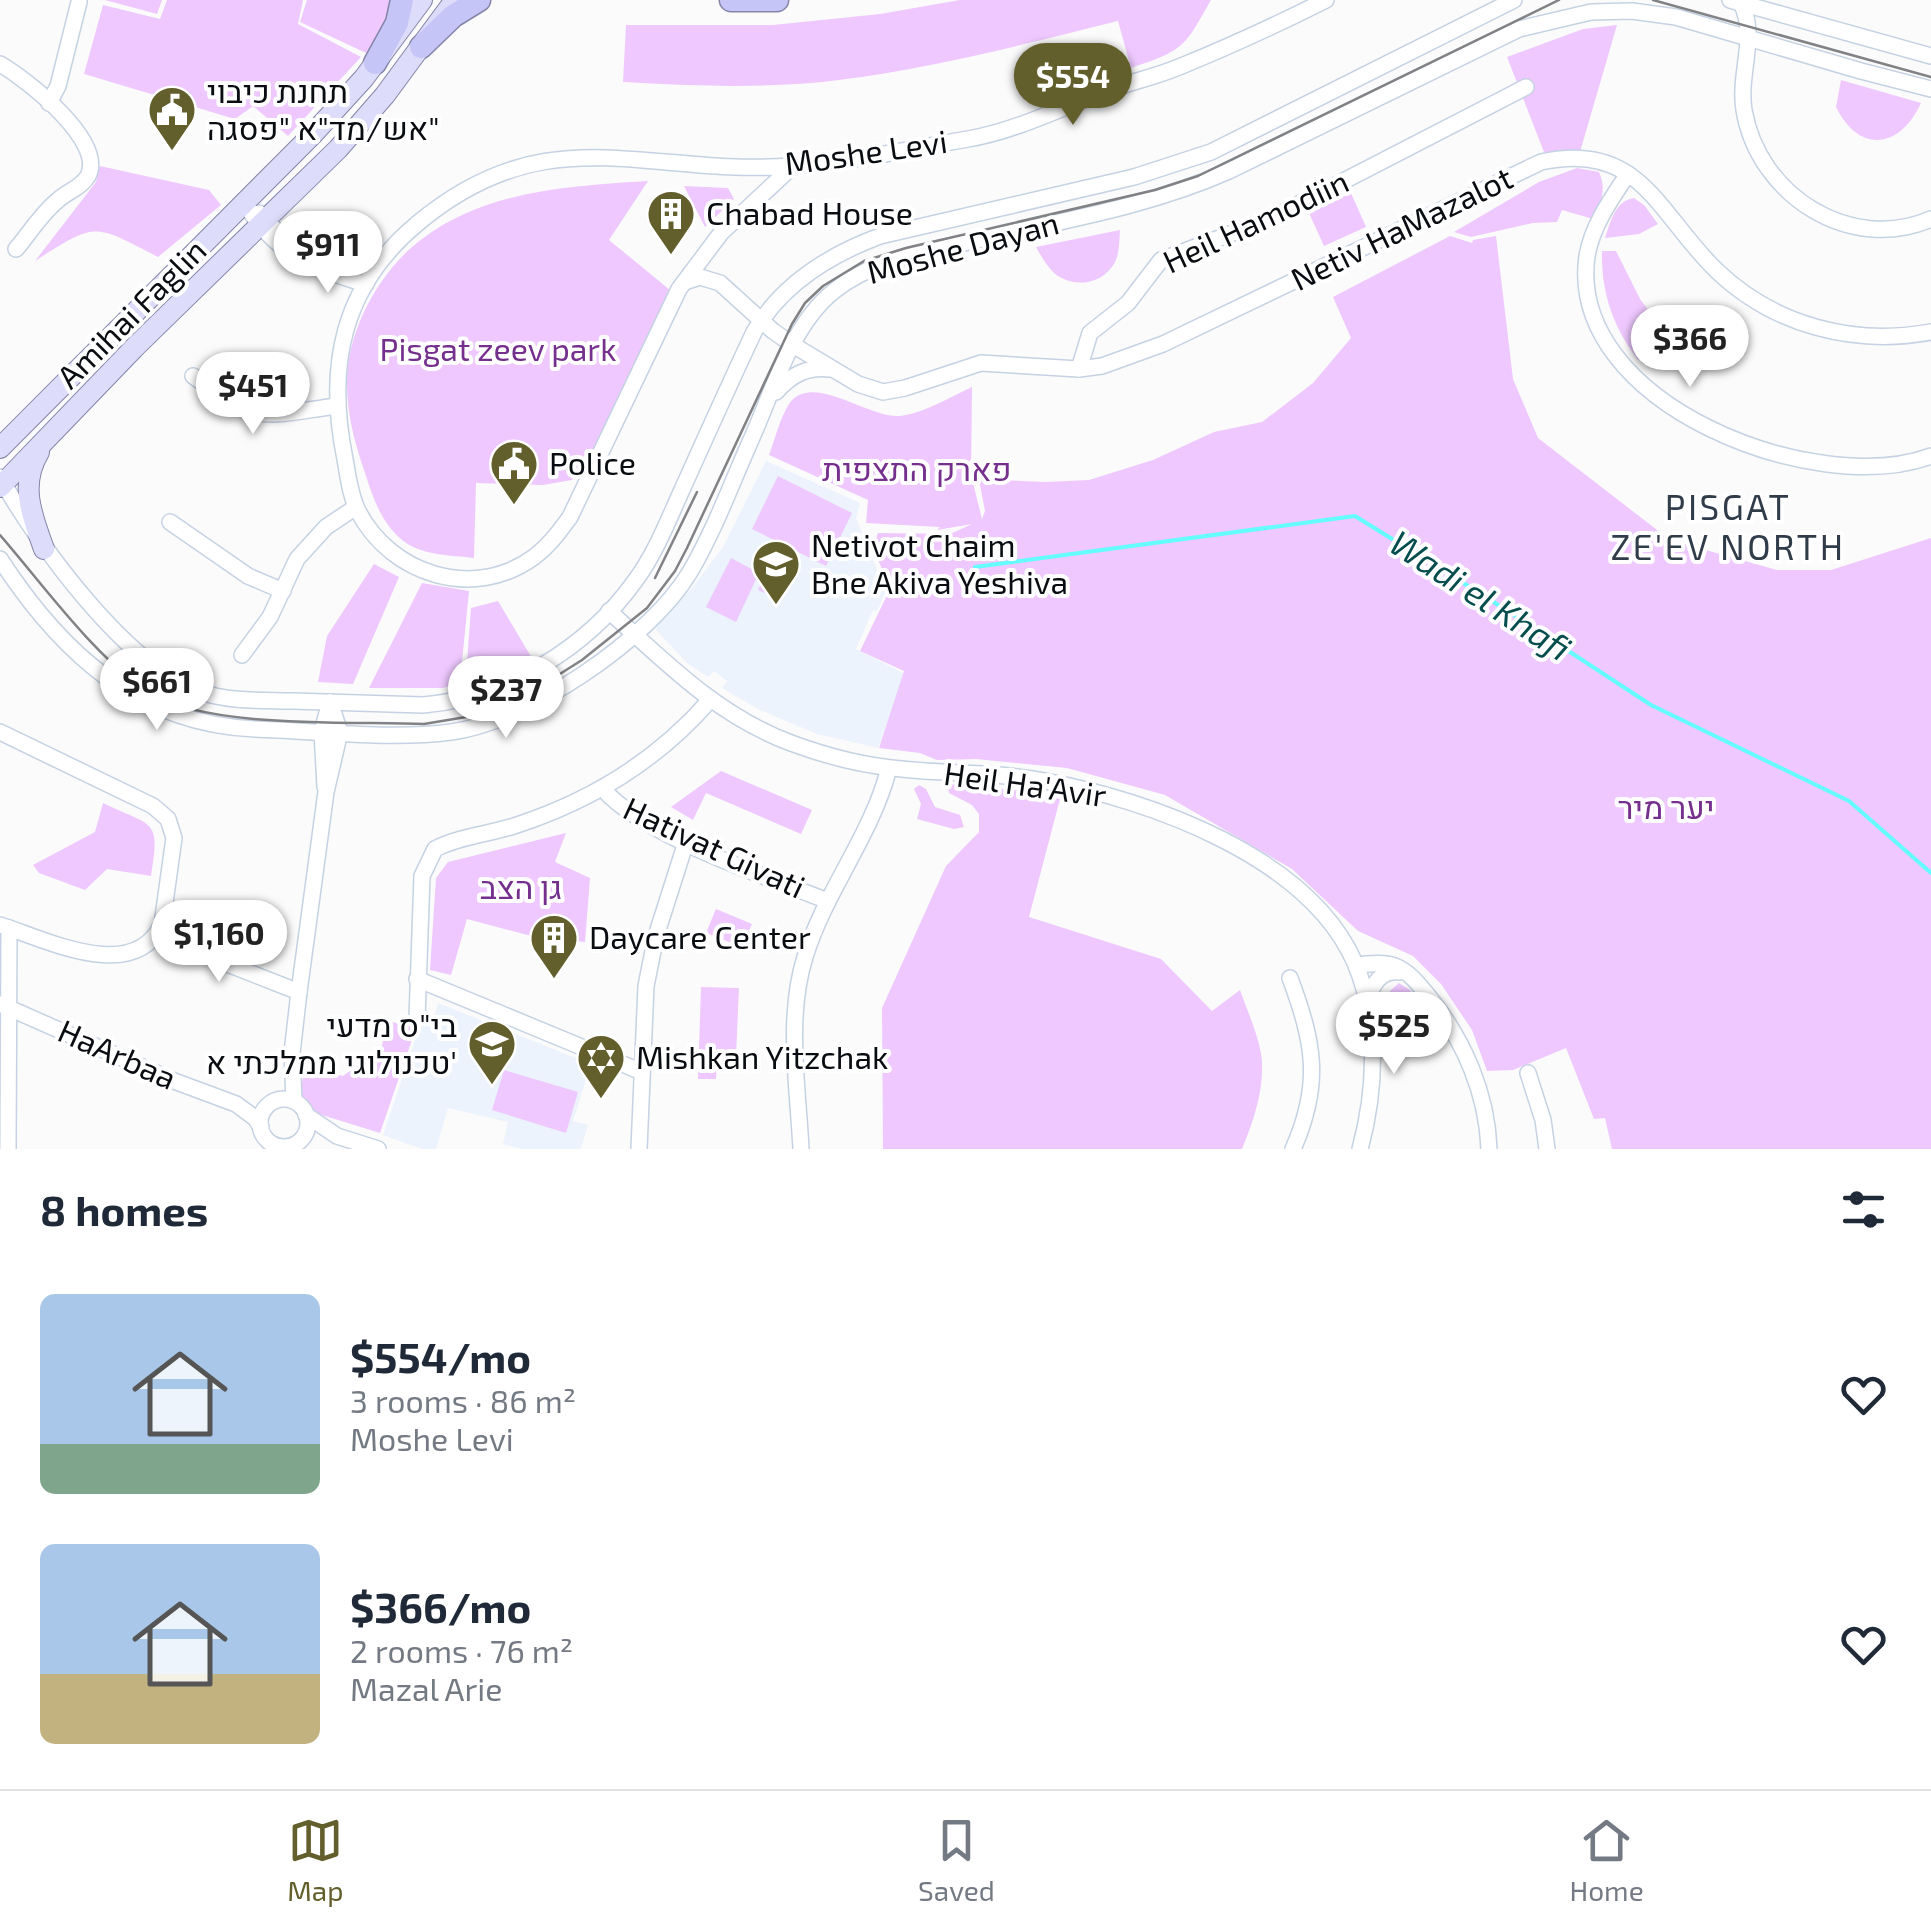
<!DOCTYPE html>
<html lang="en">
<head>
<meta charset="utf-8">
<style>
  body { margin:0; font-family:"Exo 2",Heebo,sans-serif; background:#f6f6f7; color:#1f2937; height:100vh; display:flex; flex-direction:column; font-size:38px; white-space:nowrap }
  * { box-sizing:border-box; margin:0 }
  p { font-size:32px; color:#747a83 }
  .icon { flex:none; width:55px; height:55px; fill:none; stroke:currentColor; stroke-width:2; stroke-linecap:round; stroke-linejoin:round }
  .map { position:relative; height:1149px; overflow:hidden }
  .sheet { display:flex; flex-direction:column; background:#fff; flex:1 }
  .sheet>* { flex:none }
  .price { position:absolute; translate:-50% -85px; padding:0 22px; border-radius:35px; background:#fff; color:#222; font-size:32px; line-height:65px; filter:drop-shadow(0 2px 5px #0008) }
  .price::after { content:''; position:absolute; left:50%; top:60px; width:30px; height:22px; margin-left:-15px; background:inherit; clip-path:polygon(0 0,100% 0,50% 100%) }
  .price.current { background:#635f2c; color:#fff }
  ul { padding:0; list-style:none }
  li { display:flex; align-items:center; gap:30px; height:250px; padding:0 40px }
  li span { display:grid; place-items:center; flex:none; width:280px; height:200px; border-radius:15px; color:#555 }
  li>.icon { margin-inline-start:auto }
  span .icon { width:120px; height:120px; fill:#fffc; stroke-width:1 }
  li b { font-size:42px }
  h2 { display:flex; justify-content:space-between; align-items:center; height:120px; padding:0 40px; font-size:42px }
  .dock { display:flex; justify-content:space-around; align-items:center; height:140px; border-top:2px solid #e0e1e3; background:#fff; font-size:28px; color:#747a83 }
  .dock a { display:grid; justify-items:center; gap:5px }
  .dock .current { color:#635f2c }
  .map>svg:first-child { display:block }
</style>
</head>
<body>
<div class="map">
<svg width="1931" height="1149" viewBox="0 0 1931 1149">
  <rect width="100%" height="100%" fill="#fbfbfb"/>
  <!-- built -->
  <g fill="#ecf3fd">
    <polygon points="766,461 860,503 856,518 886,591 877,611 873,610 856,649 905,674 878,748 817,734 760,710 722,688 727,681 714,671 708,677 687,663 656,630 658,622 692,588 723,547"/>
    <polygon points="438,1003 591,1064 573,1121 588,1125 581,1149 522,1149 503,1144 508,1122 448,1108 436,1149 422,1149 383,1135 420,1026 431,1027"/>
  </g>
  <!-- green -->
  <g fill="#eec8fe">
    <polygon points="105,0 162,0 157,14"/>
    <polygon points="167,0 303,0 298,24 361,57 288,136 253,106 235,119 84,74 103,5 160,19"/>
    <polygon points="307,0 390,0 386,26 366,53 300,22"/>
    <path d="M960,0H1211C1184,48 1184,50 1131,68L1118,21C1025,44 934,68 839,80C768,89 694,86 623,82L626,25H773L880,14Z"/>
    <polygon points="1617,25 1580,152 1544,152 1507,57 1583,29"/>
    <path d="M1841,80L1921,103C1900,149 1859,154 1836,107Z"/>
    <path d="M100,166L209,190L221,205L158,257C93,224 98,221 35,261L96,182Z"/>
    <path d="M1577,168L1599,172C1607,190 1601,202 1593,219L1562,210L1557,222L1533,223L1471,237L1454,232L1539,182Z"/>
    <path d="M648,181L609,240L670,290L595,452L572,480L543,485L476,483L474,558C451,555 420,556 401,539C381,522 373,498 365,473C355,444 347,415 347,384C346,331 380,270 422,239C487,190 570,186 648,181Z"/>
    <polygon points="684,186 728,188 734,199 705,227"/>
    <polygon points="1351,193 1366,227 1324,246 1309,213"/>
    <path d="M1634,198L1644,205L1658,224L1639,234L1605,238C1611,221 1615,201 1634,198Z"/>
    <path d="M1120,230C1119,243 1120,258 1111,268C1097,286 1071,287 1054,273C1047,266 1041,256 1036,247Z"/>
    <path d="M1450,236L1472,243L1473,240L1496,236L1513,379L1538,438L1670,540L1777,570H1831L1931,538V1149H1612L1605,1118L1594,1119L1566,1048L1513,1070L1487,1071L1472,1030L1441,984L1413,956L1358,931L1292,869L1165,795L1067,768L976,759L937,760L920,753L879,748L904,671L860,651L890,589L873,547L878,533L950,534L972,524L937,530L940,527L866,523L868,500L769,455C775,439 780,418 789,404C811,371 868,418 899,416C923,414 950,397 972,387L971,475L982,519L985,511L979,479L1045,482L1089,480L1153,460L1214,432L1262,422L1313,383L1351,338L1333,297Z"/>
    <path d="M1602,251H1616L1640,299L1665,332L1638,360C1613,327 1601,293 1602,251Z"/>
    <polygon points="778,476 852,513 826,566 752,529"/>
    <polygon points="731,558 759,573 736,622 706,607"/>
    <polygon points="771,560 787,567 774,597 758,590"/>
    <polygon points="374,564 399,577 353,684 318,682 327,636"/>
    <polygon points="422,583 469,591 460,682 443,688 369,688"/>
    <polygon points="498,601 533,660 502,678 465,690 471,608"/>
    <polygon points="721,771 812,810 801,834 706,793 693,820 671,807"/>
    <path d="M947,784L1026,791L1060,799L1029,917L1161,959L1212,1011L1240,990C1247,1010 1257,1032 1261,1053C1266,1084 1254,1120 1242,1149H883L882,1008L946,866L979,832V814L972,805L949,793Z"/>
    <polygon points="919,785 926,789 935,807 960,815 964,827 954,829 917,819 921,804 914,789"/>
    <path d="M103,803C153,827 161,818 151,876L107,869L85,890L39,873L33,865L95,832Z"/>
    <polygon points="566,833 555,862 590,878 585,942 535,937 467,919 451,975 430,970 436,878 448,862"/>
    <polygon points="716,909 752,924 742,947 706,933"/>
    <polygon points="1399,983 1410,990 1427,1016 1388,1021 1390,991"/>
    <polygon points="701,987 739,988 736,1056 717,1056 716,1079 698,1079"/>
    <polygon points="388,1021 416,1028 380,1133 309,1111 300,1094 305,1066 343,1076 381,1049"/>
    <polygon points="504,1070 578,1092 566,1133 492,1110"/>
  </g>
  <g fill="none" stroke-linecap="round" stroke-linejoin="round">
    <!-- stream -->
    <polyline stroke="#64fcfd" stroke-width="4" points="975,567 1355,516 1486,597 1651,705 1849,801 1931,873"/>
    <!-- minor casing -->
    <g stroke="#c5d2e3" stroke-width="18">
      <g id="minor">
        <polyline points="1730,0 1931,56"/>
        <path d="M1741,3C1758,37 1738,73 1744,110C1758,195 1850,254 1931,219"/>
        <path d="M0,64C26,79 106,141 88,176C81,188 66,192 57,201C41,214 29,234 16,249"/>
        <polyline points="49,103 58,86 79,2"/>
        <path d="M793,166L721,233L679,289L570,517C559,532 549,546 534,557C474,601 391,575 358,511C350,495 348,476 345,459C326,366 342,286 418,223C549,114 646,177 793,166C851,162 911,149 968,139C1015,131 1061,108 1106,91C1130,82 1155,77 1179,67C1228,47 1278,24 1326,0"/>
        <path d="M1628,174C1611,199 1592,226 1587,256C1566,404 1816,499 1931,456"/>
        <path d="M245,203C274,253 311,268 366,284"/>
        <polyline points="259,213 295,250"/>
        <path d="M685,282L700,277L720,283L773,331L793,345L858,384L883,392L905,388L981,363L1079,369L1102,366L1163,344L1541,162C1640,140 1658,214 1717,271C1775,326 1854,346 1931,332"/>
        <polyline points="1079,369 1090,333 1128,303 1161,260 1270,219 1526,87"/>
        <path d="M193,376C259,424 257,417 336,406"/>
        <path d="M776,392C791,375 807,366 830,369"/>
        <path d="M0,477C37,544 128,668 201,692C230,702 263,700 293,701C336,702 380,704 423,705C506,698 587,648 635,581C655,554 667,523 681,492C705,439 729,385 754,332C782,284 829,255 880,236L1134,177L1211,152L1514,0"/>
        <polyline points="170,522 248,576 283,591"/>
        <path d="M0,559C61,653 138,724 255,729C316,731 391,740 451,732C528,722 650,639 690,572C714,531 731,485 750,442C773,392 790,326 834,291C875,258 931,251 982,239C1065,220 1150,206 1229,171L1519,29L1591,12L1632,11L1676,17L1861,71L1931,89"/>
        <path d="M609,611C665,662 718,716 791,743C826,756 864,766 902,769C949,774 998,772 1045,781C1150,800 1309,857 1355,963C1379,1019 1376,1091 1360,1149"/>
        <polyline points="242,655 270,617 297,559 326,527 356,507"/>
        <path d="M0,732L153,806L168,819L174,838L162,924C134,985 45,939 0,925"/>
        <polyline points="325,787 322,731 330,702"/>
        <path d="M603,789C642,835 769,878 828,901"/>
        <polyline points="156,936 299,992"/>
        <path d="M1356,965C1369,964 1383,962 1395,966C1410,972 1420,986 1430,998C1464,1041 1487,1093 1489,1149"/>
        <path d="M1290,978C1314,1043 1322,1083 1293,1149"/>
        <polyline points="417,979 642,1072"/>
        <path d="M1366,1002C1373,985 1379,970 1400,972"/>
        <polyline points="0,1004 174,1081 236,1104 255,1118 261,1127"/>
        <path d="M417,1018L422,876L435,849C460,836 491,834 517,825C593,800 657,761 710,700"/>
        <polyline points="1528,1073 1543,1120 1547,1149"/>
        <circle cx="284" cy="1123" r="24"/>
        <polyline points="294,1101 292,1053 299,992 326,792 340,732 330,702"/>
        <polyline points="306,1115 337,1136 378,1149"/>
        <polyline points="8,1149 9,928"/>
        <polyline points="639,1149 646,986 656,936 686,842"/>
        <path d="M801,1149C798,1088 786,1017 805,957C825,891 872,835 889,768"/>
      </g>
    </g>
    <!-- major casing -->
    <g stroke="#8485a7" stroke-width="22">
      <g id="major">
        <polyline points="0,448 312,135 364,78 422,0"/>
        <path d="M39,452C19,485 32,516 44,549"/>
        <polyline points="0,487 134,348 338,149 385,95 455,0"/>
      </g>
    </g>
    <!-- highway casing -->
    <g stroke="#8485a7" stroke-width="25">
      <g id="highway">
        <polyline points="731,0 777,0"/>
        <polyline points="421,47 453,16 479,0"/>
        <polyline points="375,63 397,23 402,0"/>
      </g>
    </g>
    <!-- minor -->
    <use href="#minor" stroke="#fff" stroke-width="15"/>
    <!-- major -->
    <use href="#major" stroke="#dddcfa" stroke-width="20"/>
    <!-- highway -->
    <use href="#highway" stroke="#c6c5f7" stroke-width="22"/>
    <!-- tram -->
    <g stroke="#808285" stroke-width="2.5">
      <polyline points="1653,0 1931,77"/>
      <path d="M0,535C42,583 99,663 152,694C211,729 353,721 424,724L472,716L517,701L582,660L647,608L675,571L687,548L792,324L805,303L823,286L864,261L906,248L1155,190L1198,176L1559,0"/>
      <polyline points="655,578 697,492"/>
    </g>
  </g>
  <!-- icons -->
  <defs>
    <g id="civic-pin" transform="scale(2.5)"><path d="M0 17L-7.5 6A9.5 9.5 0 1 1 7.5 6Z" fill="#635f2c" stroke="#fff"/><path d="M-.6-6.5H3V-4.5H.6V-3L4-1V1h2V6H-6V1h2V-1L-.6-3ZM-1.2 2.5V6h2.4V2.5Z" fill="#fff"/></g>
    <g id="building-pin" transform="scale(2.5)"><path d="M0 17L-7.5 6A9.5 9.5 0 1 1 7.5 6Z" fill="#635f2c" stroke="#fff"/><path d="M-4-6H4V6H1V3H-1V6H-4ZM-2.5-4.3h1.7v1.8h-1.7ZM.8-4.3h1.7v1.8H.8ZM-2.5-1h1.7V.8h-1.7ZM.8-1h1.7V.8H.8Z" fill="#fff"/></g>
    <g id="school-pin" transform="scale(2.5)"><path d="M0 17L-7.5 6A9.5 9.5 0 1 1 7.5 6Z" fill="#635f2c" stroke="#fff"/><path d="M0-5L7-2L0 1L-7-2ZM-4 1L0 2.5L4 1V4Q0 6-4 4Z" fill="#fff"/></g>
    <g id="synagogue-pin" transform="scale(2.5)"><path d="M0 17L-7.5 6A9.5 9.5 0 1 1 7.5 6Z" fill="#635f2c" stroke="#fff"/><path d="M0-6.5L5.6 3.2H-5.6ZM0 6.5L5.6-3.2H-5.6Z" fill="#fff"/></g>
  </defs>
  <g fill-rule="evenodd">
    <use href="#civic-pin" x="172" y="110"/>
    <use href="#building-pin" x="671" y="214"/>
    <use href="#civic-pin" x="514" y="464"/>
    <use href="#school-pin" x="776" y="564"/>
    <use href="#building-pin" x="554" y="938"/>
    <use href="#school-pin" x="492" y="1044"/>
    <use href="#synagogue-pin" x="601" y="1058"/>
  </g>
  <g text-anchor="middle" stroke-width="8" stroke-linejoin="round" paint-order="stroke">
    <!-- poi labels -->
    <g font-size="32" fill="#090d12" stroke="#fff" text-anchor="start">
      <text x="207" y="103">תחנת כיבוי<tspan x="207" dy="37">אש/מד"א "פסגה"</tspan></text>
      <text x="706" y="225">Chabad House</text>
      <text x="549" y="475">Police</text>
      <text x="811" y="557">Netivot Chaim<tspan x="811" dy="37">Bne Akiva Yeshiva</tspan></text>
      <text x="589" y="949">Daycare Center</text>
      <text x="457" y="1037" text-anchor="end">בי"ס מדעי<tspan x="457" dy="37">טכנולוגי ממלכתי א'</tspan></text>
      <text x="636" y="1069">Mishkan Yitzchak</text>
    </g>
    <!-- street labels -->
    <g font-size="32" fill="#090d12" stroke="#fff">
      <text transform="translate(866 153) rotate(-8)" y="11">Moshe Levi</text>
      <text transform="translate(1256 222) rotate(-25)" y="11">Heil Hamodiin</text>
      <text transform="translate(1402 229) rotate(-26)" y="11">Netiv HaMazalot</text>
      <text transform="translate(963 248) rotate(-15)" y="11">Moshe Dayan</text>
      <text transform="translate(132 314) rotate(-45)" y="11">Amihai Faglin</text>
      <text transform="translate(1025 785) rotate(8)" y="11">Heil Ha'Avir</text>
      <text transform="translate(714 848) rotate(25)" y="11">Hativat Givati</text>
      <text transform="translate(117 1055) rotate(24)" y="11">HaArbaa</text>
    </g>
    <!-- park labels -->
    <g font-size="32" fill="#752f8d" stroke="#fff">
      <text x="498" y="361">Pisgat zeev park</text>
      <text x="917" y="481">פארק התצפית</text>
      <text x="1666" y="819">יער מיר</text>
      <text x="521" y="899">גן הצב</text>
    </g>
    <!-- neighbourhood labels -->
    <g font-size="35" letter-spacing="2.5" fill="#313c4a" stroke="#fff">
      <text x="1728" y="520">PISGAT<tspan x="1728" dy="40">ZE'EV NORTH</tspan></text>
    </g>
    <!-- water labels -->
    <g font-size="35" font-style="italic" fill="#064d4e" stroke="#fff">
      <text transform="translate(1480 596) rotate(33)" y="12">Wadi el Khafi</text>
    </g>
  </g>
</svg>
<b class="price current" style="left:1073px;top:128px">$554</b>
<b class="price" style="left:328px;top:296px">$911</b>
<b class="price" style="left:1690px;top:390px">$366</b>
<b class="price" style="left:253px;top:437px">$451</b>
<b class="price" style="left:157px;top:733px">$661</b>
<b class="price" style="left:506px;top:741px">$237</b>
<b class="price" style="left:219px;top:985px">$1,160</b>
<b class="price" style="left:1394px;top:1077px">$525</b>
</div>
<section class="sheet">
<h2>8 homes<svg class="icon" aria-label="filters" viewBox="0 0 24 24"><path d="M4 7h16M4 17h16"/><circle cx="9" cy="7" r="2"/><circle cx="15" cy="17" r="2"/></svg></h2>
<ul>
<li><span style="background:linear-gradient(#a9c7e8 75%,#7fa58c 0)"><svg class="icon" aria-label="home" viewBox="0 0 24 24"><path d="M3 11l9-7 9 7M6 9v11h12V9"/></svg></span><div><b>$554/mo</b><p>3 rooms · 86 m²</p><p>Moshe Levi</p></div><svg class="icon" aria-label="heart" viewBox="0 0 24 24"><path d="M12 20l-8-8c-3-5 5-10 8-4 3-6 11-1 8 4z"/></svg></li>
<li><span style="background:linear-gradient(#a9c7e8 65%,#c2b280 0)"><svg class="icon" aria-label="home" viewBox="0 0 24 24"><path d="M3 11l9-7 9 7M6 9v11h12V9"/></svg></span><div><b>$366/mo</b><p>2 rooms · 76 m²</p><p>Mazal Arie</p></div><svg class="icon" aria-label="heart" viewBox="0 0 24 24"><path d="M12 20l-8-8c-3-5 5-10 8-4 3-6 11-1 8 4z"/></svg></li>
</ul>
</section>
<nav class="dock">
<a class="current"><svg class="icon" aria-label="map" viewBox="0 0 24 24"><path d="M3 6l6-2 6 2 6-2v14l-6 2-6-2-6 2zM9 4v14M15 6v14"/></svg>Map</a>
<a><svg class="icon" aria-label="saved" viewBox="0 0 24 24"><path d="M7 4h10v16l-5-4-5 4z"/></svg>Saved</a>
<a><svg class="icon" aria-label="home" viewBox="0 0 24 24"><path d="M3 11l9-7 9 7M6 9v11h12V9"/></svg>Home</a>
</nav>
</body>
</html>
